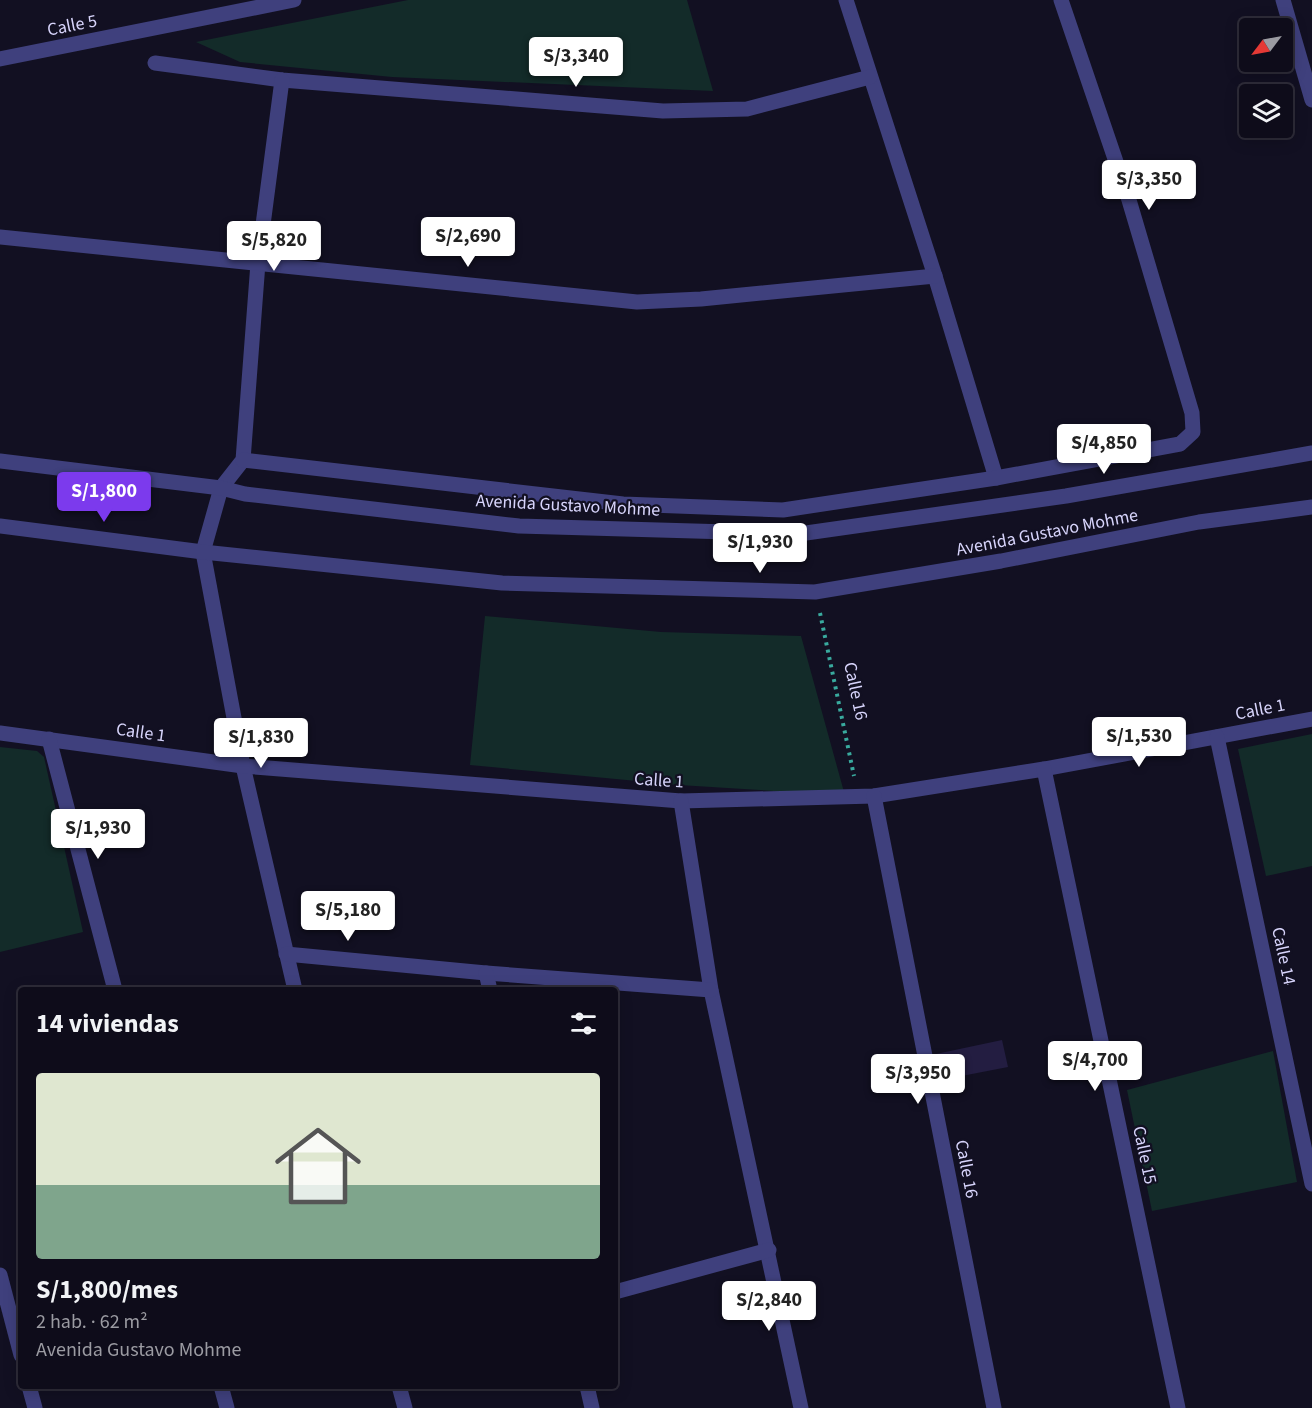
<!DOCTYPE html>
<html lang="es">
<head>
<meta charset="utf-8">
<style>
  body { margin:0; font-family:"Source Sans 3",sans-serif; background:#171523; color:#f1f3f6; height:100vh; display:flex; flex-direction:column; font-size:22px; white-space:nowrap }
  * { box-sizing:border-box; margin:0 }
  p { font-size:20px; color:#9b9ba2 }
  .icon { flex:none; width:33px; height:33px; fill:none; stroke:currentColor; stroke-width:2; stroke-linecap:round; stroke-linejoin:round }
  .map { position:relative; flex:1; overflow:hidden }
  .details { position:absolute; left:18px; top:987px; width:600px; height:402px; display:flex; flex-direction:column; background:#0e0c1a; border-radius:6px; box-shadow:0 3px 15px #0003,0 0 0 2px #2e2c39 }
  .details>* { flex:none }
  .needle { width:39px; rotate:238deg }
  .controls { position:absolute; left:1239px; top:18px; display:grid; gap:12px }
  .controls a { display:grid; place-items:center; width:54px; height:54px; border-radius:6px; background:#0e0c1a; box-shadow:0 3px 15px #0003,0 0 0 2px #2e2c39; font-size:30px }
  .price { position:absolute; translate:-50% -51px; padding:0 14px; border-radius:6px; background:#fff; color:#222; font-size:20px; line-height:39px; filter:drop-shadow(0 2px 3px #0008) }
  .price::after { content:''; position:absolute; left:50%; top:36px; width:18px; height:14px; margin-left:-9px; background:inherit; clip-path:polygon(0 0,100% 0,50% 100%) }
  .price.active { background:#7c3aed; color:#fff }
  ul { padding:0; list-style:none }
  li { display:grid; align-content:center; gap:12px; height:318px; padding:0 18px }
  li span { display:grid; place-items:center; height:186px; border-radius:6px; color:#555 }
  li>.icon { margin-inline-start:auto }
  span .icon { width:108px; height:108px; fill:#fffc; stroke-width:1 }
  li b { font-size:26px }
  h2 { display:flex; justify-content:space-between; align-items:center; height:72px; padding:0 18px; font-size:26px }
  .map>svg:first-child { display:block }
</style>
</head>
<body>
<div class="map">
<svg width="1312" height="1408" viewBox="0 0 1312 1408">
  <rect width="100%" height="100%" fill="#121022"/>
  <!-- green -->
  <g fill="#132b29">
    <polygon points="408,0 687,0 713,91 392,77 240,62 196,42"/>
    <polygon points="485,616 661,632 801,636 844,792 822,794 679,785 470,765"/>
    <polygon points="1312,734 1312,866 1266,876 1238,749"/>
    <polygon points="0,747 37,751 44,757 83,932 0,952"/>
    <polygon points="1273,1051 1297,1182 1152,1211 1127,1090"/>
  </g>
  <!-- building -->
  <polygon fill="#231d41" points="1002,1040 1008,1067 941,1080 936,1054"/>
  <g fill="none" stroke-linecap="round" stroke-linejoin="round">
    <!-- path -->
    <polyline stroke="#39aa9e" stroke-width="4" stroke-dasharray="3 4.5" stroke-linecap="butt" points="820,613 854,776"/>
    <!-- minor -->
    <g stroke="#3f407d" stroke-width="15">
      <polyline points="846,0 935,276 996,478"/>
      <polyline points="1283,0 1312,100"/>
      <polyline points="0,59 294,0"/>
      <polyline points="155,63 282,80 663,111 747,109 870,77"/>
      <polyline points="282,80 258,263 243,460 221,488 203,552 243,766 295,990"/>
      <polyline points="0,237 637,302 701,299 935,276"/>
      <polyline points="243,460 623,504 783,510 996,478 1180,444 1193,432 1192,413 1129,200 1061,0"/>
      <polyline points="0,461 221,488 245,494 519,526 799,534 1066,496 1312,453"/>
      <polyline points="0,526 203,552 502,583 815,592 1001,561 1199,522 1312,507"/>
      <polyline points="0,733 243,766 681,801 874,796 1044,769 1312,719"/>
      <polyline points="1217,737 1312,1184"/>
      <polyline points="49,739 115,990"/>
      <polyline points="1044,769 1178,1408"/>
      <polyline points="874,796 994,1408"/>
      <polyline points="681,801 711,990 801,1408"/>
      <polyline points="286,954 486,973 711,990"/>
      <polyline points="486,973 490,990"/>
      <polyline points="0,1275 21,1355"/>
      <polyline points="615,1292 769,1250"/>
      <polyline points="29,1386 35,1408"/>
      <polyline points="221,1386 227,1408"/>
      <polyline points="399,1386 405,1408"/>
      <polyline points="587,1386 592,1408"/>
    </g>
  </g>
  <g text-anchor="middle" stroke-width="4.5" stroke-linejoin="round" paint-order="stroke">
    <!-- street labels -->
    <g font-size="18" fill="#d7d4fb" stroke="#121022">
      <text transform="translate(72 25) rotate(-11)" y="6">Calle 5</text>
      <text transform="translate(568 505) rotate(3)" y="6">Avenida Gustavo Mohme</text>
      <text transform="translate(1047 532) rotate(-11)" y="6">Avenida Gustavo Mohme</text>
      <text transform="translate(856 691) rotate(78)" y="6">Calle 16</text>
      <text transform="translate(1260 709) rotate(-11)" y="6">Calle 1</text>
      <text transform="translate(141 732) rotate(8)" y="6">Calle 1</text>
      <text transform="translate(659 780) rotate(4)" y="6">Calle 1</text>
      <text transform="translate(1284 956) rotate(78)" y="6">Calle 14</text>
      <text transform="translate(1145 1155) rotate(78)" y="6">Calle 15</text>
      <text transform="translate(967 1169) rotate(79)" y="6">Calle 16</text>
    </g>
  </g>
</svg>
<div class="controls">
<a><svg class="needle" viewBox="-14 -14 28 28"><path d="M0-13l5 13h-10z" fill="#e53935"/><path d="M0 13l5-13h-10z" fill="#9b9ba2"/></svg></a>
<a><svg class="icon" aria-label="layers" viewBox="0 0 24 24"><path d="M12 4l9 5-9 5-9-5zM3 14l9 5 9-5"/></svg></a>
</div>
<b class="price" style="left:576px;top:88px">S/3,340</b>
<b class="price" style="left:1149px;top:211px">S/3,350</b>
<b class="price" style="left:468px;top:268px">S/2,690</b>
<b class="price" style="left:274px;top:272px">S/5,820</b>
<b class="price" style="left:1104px;top:475px">S/4,850</b>
<b class="price active" style="left:104px;top:523px">S/1,800</b>
<b class="price" style="left:760px;top:574px">S/1,930</b>
<b class="price" style="left:1139px;top:768px">S/1,530</b>
<b class="price" style="left:261px;top:769px">S/1,830</b>
<b class="price" style="left:98px;top:860px">S/1,930</b>
<b class="price" style="left:348px;top:942px">S/5,180</b>
<b class="price" style="left:1095px;top:1092px">S/4,700</b>
<b class="price" style="left:918px;top:1105px">S/3,950</b>
<b class="price" style="left:769px;top:1332px">S/2,840</b>
<section class="details">
<h2>14 viviendas<svg class="icon" aria-label="filters" viewBox="0 0 24 24"><path d="M4 7h16M4 17h16"/><circle cx="9" cy="7" r="2"/><circle cx="15" cy="17" r="2"/></svg></h2>
<ul>
<li><span style="background:linear-gradient(#dfe7d0 60%,#7fa58c 0)"><svg class="icon" aria-label="home" viewBox="0 0 24 24"><path d="M3 11l9-7 9 7M6 9v11h12V9"/></svg></span><div><b>S/1,800/mes</b><p>2 hab. · 62 m²</p><p>Avenida Gustavo Mohme</p></div></li>
</ul>
</section>
</div>
</body>
</html>
